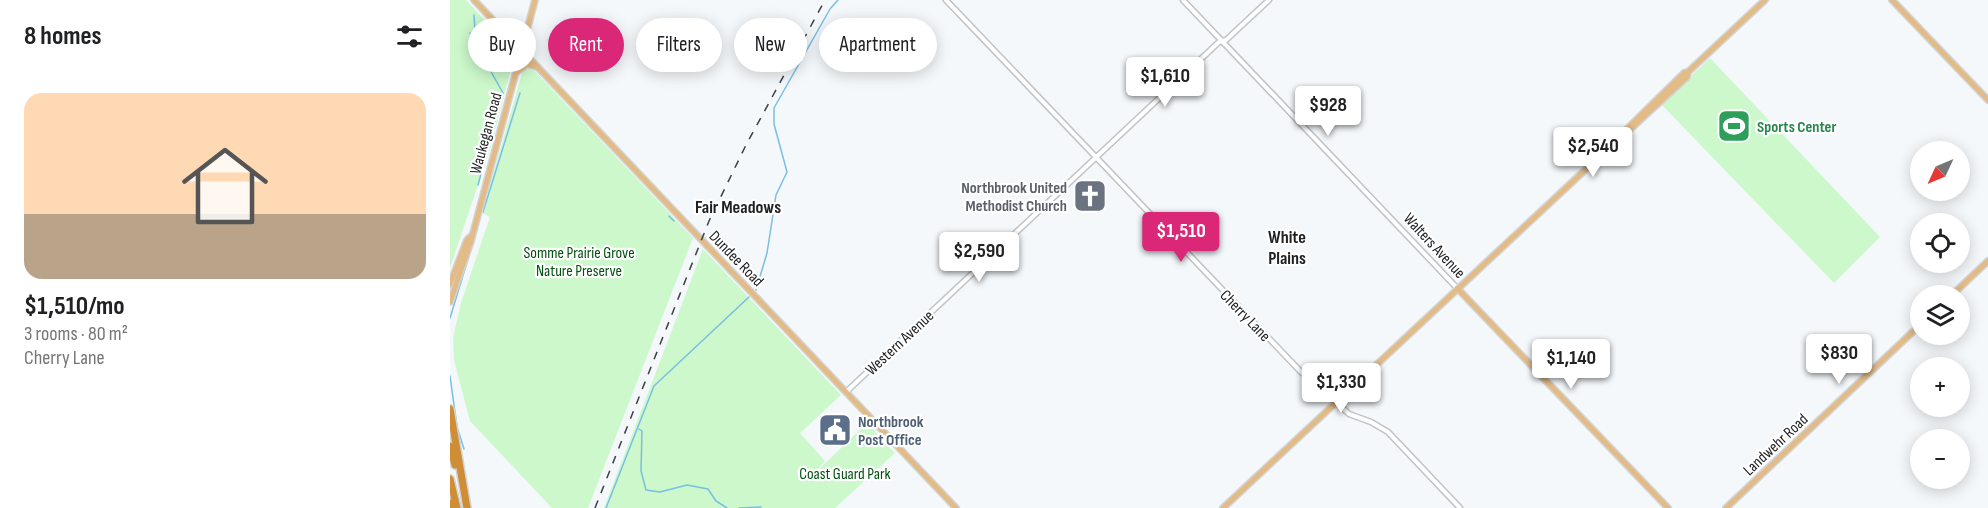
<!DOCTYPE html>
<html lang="en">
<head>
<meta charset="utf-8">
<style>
  body { margin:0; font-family:"Sofia Sans Condensed",sans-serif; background:#f2f2f2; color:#202124; height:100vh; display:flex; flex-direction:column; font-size:22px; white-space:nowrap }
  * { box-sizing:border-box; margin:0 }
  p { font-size:20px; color:#757577 }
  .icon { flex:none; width:33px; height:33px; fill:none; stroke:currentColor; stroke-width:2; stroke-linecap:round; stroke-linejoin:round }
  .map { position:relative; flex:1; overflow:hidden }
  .sheet { display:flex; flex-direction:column; background:#fff; width:450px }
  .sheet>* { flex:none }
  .guide { position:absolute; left:18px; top:18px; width:570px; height:54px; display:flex; gap:12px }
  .needle { width:39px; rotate:226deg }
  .buttons { position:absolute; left:1460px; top:141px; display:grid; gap:12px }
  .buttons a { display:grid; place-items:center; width:60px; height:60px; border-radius:50%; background:#fff; box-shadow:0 3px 15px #0003; font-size:30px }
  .price { position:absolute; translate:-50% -51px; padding:0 14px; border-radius:6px; background:#fff; color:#222; font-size:20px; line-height:39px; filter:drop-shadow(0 2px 3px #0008) }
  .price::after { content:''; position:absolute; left:50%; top:36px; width:18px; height:14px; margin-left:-9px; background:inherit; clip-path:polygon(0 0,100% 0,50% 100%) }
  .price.active { background:#db2777; color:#fff }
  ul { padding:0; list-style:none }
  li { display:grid; align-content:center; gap:12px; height:318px; padding:0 24px }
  li span { display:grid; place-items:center; height:186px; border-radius:18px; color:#555 }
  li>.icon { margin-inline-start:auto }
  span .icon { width:108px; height:108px; fill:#fffc; stroke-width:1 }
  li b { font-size:26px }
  h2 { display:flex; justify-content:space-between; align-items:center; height:72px; padding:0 24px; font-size:26px }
  .pill { padding:0 21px; border-radius:27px; background:#fff; box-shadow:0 3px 15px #0003; font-size:21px; line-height:54px }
  .pill.active { background:#db2777; color:#fff }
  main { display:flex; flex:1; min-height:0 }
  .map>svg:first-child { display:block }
</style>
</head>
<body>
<main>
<section class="sheet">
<h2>8 homes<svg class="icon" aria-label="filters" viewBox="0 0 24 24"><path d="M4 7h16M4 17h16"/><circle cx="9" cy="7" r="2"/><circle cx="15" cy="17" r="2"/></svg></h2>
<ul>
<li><span style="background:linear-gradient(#ffd9b3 65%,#b9a48a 0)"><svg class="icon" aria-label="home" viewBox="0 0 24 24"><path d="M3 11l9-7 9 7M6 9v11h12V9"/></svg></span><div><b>$1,510/mo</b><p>3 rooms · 80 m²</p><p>Cherry Lane</p></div></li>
</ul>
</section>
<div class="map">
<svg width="1538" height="508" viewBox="0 0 1538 508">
  <rect width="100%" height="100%" fill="#f4f8fb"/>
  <!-- green -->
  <g fill="#ccf8cb">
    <polygon points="0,0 16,0 62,50 64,58 40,149 0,268"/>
    <polygon points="1260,58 1430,237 1384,283 1211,104"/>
    <polygon points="79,65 243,238 138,508 102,508 20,421 4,360 3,338 11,303 40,217 32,213 74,66"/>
    <polygon points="253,249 391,395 350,433 375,461 361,477 417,423 445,453 385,508 154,508"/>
  </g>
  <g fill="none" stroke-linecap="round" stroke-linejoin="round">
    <!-- stream -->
    <g stroke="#78bfe4" stroke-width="1.5">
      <polyline points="24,15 26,45 53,93 28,185"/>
      <polyline points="20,33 25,43"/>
      <polyline points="33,212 70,93"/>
      <polyline points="219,216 224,221"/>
      <polyline points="306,290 317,253 326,195 337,172 324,124 324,108 380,9 388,0"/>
      <polyline points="0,318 25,236"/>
      <polyline points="0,376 7,427 14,449"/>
      <polyline points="189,429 192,431 191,471 196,490 210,492 237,485 258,489 266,501 277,508"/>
      <polyline points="156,508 204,386 299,297"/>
      <polyline points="289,508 311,507"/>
    </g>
    <!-- minor casing -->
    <g stroke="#bfc3c6" stroke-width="7">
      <g id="minor">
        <polyline points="496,0 851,372 868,384 899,414 921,422 938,432 1010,508"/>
        <polyline points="733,0 1007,288"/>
        <polyline points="396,392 769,42 776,40 819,0"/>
      </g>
    </g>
    <!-- major casing -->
    <g stroke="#d2d3d3" stroke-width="8">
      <g id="major">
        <polyline points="24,0 506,508"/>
        <polyline points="1442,0 1538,100"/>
        <polyline points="67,72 77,64 87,67"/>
        <polyline points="1171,135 1176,133 1237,77 1238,72 1315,0"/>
        <polyline points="0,284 17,240 20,237"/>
        <polyline points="1007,288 1218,508"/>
        <polyline points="1501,296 1538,261"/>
        <polyline points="0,302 21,241 85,0"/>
        <polyline points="773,508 1133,172 1234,73 1238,72"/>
        <polyline points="1276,508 1470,325"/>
      </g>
    </g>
    <!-- highway casing -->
    <g stroke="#d2d3d3" stroke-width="10">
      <g id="highway">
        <polyline points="0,409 17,508"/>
        <polyline points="0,446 5,465"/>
        <polyline points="0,479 7,508"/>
        <polyline points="0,503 2,508"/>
      </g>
    </g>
    <!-- minor -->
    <use href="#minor" stroke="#fff" stroke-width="4"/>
    <!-- major -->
    <use href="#major" stroke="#e2bb86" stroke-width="5"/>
    <!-- highway -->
    <use href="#highway" stroke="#cf8e36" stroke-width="7"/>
    <!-- rail -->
    <polyline stroke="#3e4041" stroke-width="1.5" stroke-dasharray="8 8" stroke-linecap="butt" points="145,508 259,221 296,145 375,0"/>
  </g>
  <!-- icons -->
  <defs>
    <g id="stadium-square" transform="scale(1.725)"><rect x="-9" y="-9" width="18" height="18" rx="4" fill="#2e9e5b" stroke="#fff"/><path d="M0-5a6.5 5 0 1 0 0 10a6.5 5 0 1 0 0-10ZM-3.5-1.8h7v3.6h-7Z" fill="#fff"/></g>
    <g id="church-square" transform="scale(1.725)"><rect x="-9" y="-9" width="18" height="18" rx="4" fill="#6b7280" stroke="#fff"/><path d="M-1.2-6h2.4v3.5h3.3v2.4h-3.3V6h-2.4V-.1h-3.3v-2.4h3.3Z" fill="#fff"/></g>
    <g id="civic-square" transform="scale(1.725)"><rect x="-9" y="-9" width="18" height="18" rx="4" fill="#5c6f8a" stroke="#fff"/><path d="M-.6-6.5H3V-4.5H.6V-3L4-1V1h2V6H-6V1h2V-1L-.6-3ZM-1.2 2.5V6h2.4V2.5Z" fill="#fff"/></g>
  </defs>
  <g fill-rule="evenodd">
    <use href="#stadium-square" x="1284" y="126"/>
    <use href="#church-square" x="640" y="196"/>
    <use href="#civic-square" x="385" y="430"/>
  </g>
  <g text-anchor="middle" stroke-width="4.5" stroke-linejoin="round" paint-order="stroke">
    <!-- leisure labels -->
    <g font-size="16" font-weight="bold" fill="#27864d" stroke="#fff" text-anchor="start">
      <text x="1307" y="132">Sports Center</text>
    </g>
    <!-- street labels -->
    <g font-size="16" fill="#202122" stroke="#fff">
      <text transform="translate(35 133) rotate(-75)" y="6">Waukegan Road</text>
      <text transform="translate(985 245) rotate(47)" y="6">Walters Avenue</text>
      <text transform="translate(287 258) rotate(46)" y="6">Dundee Road</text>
      <text transform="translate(796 315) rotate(46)" y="6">Cherry Lane</text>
      <text transform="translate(449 342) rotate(-43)" y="6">Western Avenue</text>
      <text transform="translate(1325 444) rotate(-43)" y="6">Landwehr Road</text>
    </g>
    <!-- worship labels -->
    <g font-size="16" font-weight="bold" fill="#5b616d" stroke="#fff" text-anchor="end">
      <text x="617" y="193">Northbrook United<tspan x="617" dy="18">Methodist Church</tspan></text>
    </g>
    <!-- park labels -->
    <g font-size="16" fill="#02500f" stroke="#fff">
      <text x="129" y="258">Somme Prairie Grove<tspan x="129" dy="18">Nature Preserve</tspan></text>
      <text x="395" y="479">Coast Guard Park</text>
    </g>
    <!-- service labels -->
    <g font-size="16" font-weight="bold" fill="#4e5e75" stroke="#fff" text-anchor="start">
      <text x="408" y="427">Northbrook<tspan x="408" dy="18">Post Office</tspan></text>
    </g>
    <!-- neighbourhood labels -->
    <g font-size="18" font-weight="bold" fill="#202122" stroke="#fff">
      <text x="288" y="213">Fair Meadows</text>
      <text x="837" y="243">White<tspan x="837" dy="21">Plains</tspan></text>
    </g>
  </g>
</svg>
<div class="buttons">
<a><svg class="needle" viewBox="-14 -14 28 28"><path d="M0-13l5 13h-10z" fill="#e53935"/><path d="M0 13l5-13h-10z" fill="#757577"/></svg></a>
<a><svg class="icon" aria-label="locate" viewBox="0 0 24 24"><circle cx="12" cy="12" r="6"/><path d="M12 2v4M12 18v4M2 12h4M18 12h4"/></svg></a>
<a><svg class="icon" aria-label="layers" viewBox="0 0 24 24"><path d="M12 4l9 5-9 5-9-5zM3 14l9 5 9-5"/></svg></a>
<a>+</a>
<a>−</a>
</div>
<b class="price" style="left:715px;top:108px">$1,610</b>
<b class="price" style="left:878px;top:137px">$928</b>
<b class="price" style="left:1143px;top:178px">$2,540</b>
<b class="price active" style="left:731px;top:263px">$1,510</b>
<b class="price" style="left:529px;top:283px">$2,590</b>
<b class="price" style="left:1389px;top:385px">$830</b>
<b class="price" style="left:1121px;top:390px">$1,140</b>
<b class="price" style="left:891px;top:414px">$1,330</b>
<div class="guide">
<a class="pill">Buy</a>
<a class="pill active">Rent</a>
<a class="pill">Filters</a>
<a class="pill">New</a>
<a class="pill">Apartment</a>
</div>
</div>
</main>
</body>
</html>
